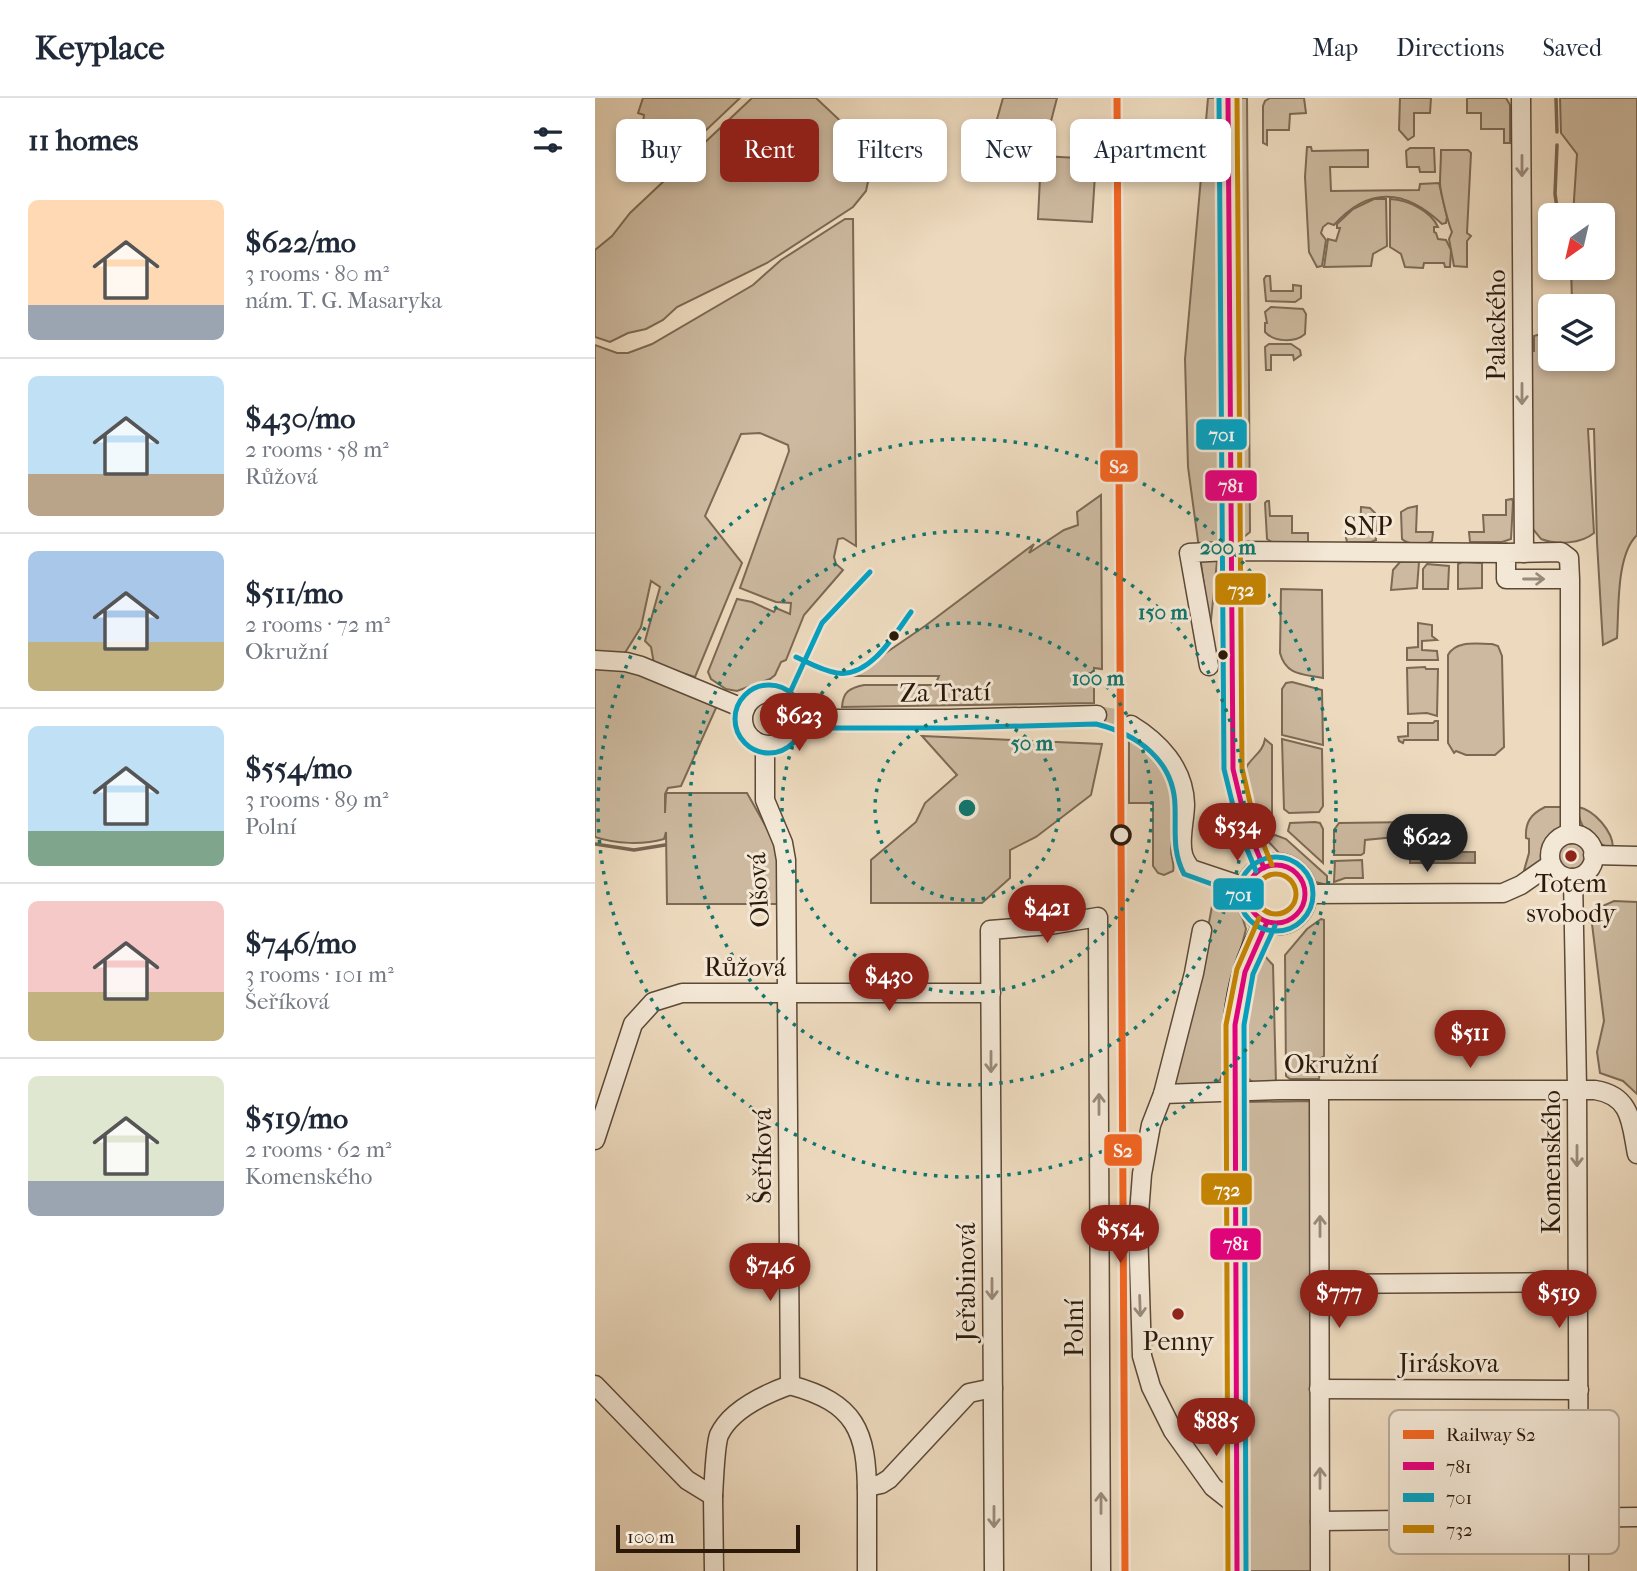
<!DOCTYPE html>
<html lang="en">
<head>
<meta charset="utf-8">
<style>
  body { margin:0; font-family:"IM FELL French Canon",serif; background:#f2f2f3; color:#1f2937; height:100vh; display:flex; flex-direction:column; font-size:26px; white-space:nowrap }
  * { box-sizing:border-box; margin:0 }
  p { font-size:23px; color:#747a83 }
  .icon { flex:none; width:38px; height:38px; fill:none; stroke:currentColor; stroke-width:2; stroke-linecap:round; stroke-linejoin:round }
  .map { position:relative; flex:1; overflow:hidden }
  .drawer { display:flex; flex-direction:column; background:#fff; width:595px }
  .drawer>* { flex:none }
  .guide { position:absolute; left:21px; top:21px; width:665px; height:63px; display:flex; gap:14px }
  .needle { width:46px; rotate:214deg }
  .buttons { position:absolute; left:943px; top:105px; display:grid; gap:14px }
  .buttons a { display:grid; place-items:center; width:77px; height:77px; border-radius:10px; background:#fff; box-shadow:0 4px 10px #0003; font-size:35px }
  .scale { position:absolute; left:21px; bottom:18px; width:184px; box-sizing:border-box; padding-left:7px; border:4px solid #2c190a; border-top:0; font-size:19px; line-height:24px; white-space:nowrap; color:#2c190a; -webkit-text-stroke:5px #f3e7d5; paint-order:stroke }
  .price { position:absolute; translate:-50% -60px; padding:0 16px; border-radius:24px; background:#8f2418; color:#fff; font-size:23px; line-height:46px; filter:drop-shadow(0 2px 4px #0008) }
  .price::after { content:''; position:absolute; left:50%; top:42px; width:21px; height:16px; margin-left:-10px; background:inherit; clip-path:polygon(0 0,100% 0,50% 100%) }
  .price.selected { background:#222; color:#fff }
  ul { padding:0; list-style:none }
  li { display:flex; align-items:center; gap:21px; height:175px; padding:0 28px }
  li+li { border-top:2px solid #e0e1e3 }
  li span { display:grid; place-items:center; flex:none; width:196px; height:140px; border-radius:10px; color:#555 }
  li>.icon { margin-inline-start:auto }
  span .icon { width:84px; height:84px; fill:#fffc; stroke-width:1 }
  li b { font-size:30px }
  h2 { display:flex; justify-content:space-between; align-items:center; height:84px; padding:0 28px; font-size:30px }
  .chip { padding:0 24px; border-radius:10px; background:#fff; box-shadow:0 4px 10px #0003; font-size:24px; line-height:63px }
  .chip.selected { background:#8f2418; color:#fff }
  header { display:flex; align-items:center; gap:42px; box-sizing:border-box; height:98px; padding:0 35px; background:#fff; border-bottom:2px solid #e0e1e3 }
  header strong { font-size:33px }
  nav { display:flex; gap:38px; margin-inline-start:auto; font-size:24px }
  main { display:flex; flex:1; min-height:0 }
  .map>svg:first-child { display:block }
</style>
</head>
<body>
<header>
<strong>Keyplace</strong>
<nav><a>Map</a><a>Directions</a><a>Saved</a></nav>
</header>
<main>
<section class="drawer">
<h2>11 homes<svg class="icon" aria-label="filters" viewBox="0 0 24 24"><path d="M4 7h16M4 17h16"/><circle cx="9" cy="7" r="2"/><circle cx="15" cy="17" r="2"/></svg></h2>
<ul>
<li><span style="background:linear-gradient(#ffd9b3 75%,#9aa5b1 0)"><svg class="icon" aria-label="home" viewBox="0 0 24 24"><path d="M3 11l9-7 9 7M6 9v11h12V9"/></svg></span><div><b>$622/mo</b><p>3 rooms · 80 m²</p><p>nám. T. G. Masaryka</p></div></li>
<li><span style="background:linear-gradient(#bfe0f5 70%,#b9a48a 0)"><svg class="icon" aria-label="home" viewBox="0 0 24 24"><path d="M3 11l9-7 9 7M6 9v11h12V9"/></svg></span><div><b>$430/mo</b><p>2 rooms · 58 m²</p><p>Růžová</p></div></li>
<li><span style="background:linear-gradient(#a9c7e8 65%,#c2b280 0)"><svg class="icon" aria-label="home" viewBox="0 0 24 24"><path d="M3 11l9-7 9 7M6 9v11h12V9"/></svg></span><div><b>$511/mo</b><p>2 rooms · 72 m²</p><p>Okružní</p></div></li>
<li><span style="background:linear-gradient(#bfe0f5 75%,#7fa58c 0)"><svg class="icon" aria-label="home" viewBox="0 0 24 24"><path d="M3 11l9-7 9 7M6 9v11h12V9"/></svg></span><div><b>$554/mo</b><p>3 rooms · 89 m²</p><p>Polní</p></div></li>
<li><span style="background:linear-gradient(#f6c9c9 65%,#c2b280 0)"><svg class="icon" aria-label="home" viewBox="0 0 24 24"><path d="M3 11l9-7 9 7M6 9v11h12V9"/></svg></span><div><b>$746/mo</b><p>3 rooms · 101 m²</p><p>Šeříková</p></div></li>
<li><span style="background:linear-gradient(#dfe7d0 75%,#9aa5b1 0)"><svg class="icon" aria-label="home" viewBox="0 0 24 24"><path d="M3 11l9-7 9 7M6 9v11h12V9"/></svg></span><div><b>$519/mo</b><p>2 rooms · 62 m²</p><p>Komenského</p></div></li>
</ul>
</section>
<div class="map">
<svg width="1042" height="1473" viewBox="0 0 1042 1473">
  <rect width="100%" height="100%" fill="#eddabe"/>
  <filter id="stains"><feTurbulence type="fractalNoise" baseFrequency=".00286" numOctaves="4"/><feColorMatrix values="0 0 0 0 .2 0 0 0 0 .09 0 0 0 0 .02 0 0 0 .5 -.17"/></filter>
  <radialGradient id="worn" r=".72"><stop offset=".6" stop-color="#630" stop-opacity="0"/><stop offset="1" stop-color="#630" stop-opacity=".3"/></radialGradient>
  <!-- green -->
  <g fill="#ccb99f" stroke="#7c6954" stroke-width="2" fill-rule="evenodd">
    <polygon points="48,0 145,0 106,37 48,25 49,17 43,15"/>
    <polygon points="157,0 221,0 255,32 268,31 277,39 275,74 271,93 258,109 172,165 82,209 68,222 51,231 33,235 15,244 0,239 0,152 17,138 35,115"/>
    <polygon points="408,0 462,0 447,58 501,61 497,124 443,121 446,59 393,53"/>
    <polygon points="613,0 624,0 626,424 615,532 593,369 590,261"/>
    <polygon points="644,0 652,0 655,434 650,438 646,436"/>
    <polygon points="675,0 709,0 711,15 695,16 694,32 672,32 672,47 668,45 668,8 670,3"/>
    <polygon points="805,0 836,0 835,15 819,15 819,38 813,42 804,32"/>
    <polygon points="872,0 911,0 915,7 915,45 909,45 909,31 886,31 886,15 872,15"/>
    <path d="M965,0H1042V437C1021,457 1024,511 1022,540L1008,547L1002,444L999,331H993L999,435C986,446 962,447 946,441L937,430L934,253H939V238L946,236L944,206L977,203L976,170H1008V117H978L982,56L966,35ZM956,208H1008V261H956Z"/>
    <path d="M712,49H716L717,53L773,52V69H735L736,93L824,92L825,86L844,85L852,119L851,125L847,126C810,91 774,88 739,127L733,125L728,129L726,135L731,142L727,168L722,169L714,154L710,79Z"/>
    <polygon points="815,50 839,50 840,74 825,74 824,69 812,69 811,53"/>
    <path d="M846,52H873L876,55L872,135L876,138L872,143V169L859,168L854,141L857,134C854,128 845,93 845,85C845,76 846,63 846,52Z"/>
    <polygon points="779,101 791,101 792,148 778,156 776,168 729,169 733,141 741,143 745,130 742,130 742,126 758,111"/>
    <path d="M795,101C813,102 835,112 843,129H839V134L841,135L843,141L851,142L856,152L855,169H850L849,165H829L828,170L810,169L806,156L795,149Z"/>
    <polygon points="250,121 258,121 261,448 248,440 243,441 239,459 241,466 248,472 209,517 191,562 186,564 180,577 175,581 142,593 131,591 116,581 113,574 142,501 157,504 179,514 181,510 195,516 196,505 181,504 145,490 194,353 193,347 165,335 146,336 110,418 147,465 100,579 59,566 56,549 50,543 65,489 56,483 46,529 28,558 0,557 0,247 22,255 33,255 57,246 158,187 186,162"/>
    <polygon points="671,178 675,178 676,193 698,193 698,187 706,188 706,200 700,204 671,203 669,181"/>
    <path d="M676,209L708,211L711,216L710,236C700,245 679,244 670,234V225H672L670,214Z"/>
    <polygon points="674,246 696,246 705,252 706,257 699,262 698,257 676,257 676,272 671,272 670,249"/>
    <path d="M506,397L507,571L499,570V575H494V582H499V605L247,609C248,594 254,590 269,587H340L344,578H257L330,528L439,446L434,455L469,432L483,427L482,414Z"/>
    <polygon points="911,402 917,401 918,404 916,441 907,444 875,444 874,434 889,434 888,417 911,417"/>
    <polygon points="672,403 674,403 675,418 697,418 697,435 713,435 713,444 680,446 672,441 670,405"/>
    <path d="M822,408L821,434H838L837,443C830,447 813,447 807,441L806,414L813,410Z"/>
    <polygon points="766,409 775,410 780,415 781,442 776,444 752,444 750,435 765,434"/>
    <polygon points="805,464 824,464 822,490 796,492 798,472"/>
    <polygon points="867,464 887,465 887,490 863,491 863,466"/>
    <polygon points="832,466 854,468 853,491 828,491 828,471"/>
    <path d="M686,491L727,492L728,580C709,576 691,578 685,555Z"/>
    <polygon points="823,525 837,527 837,538 842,542 827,543 827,552 842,553 843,562 812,562 812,550 823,549"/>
    <path d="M897,546L903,548L907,558L909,649L900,657H871L861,653L859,655L853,645V557C861,542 882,546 897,546Z"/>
    <path d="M0,569L34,572L117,606L121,610L86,688L73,690L70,696V715L71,695H152L183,750V806H72L71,734L69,741C48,747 20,746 0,739Z"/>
    <polygon points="830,569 831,571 843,571 842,618 832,615 813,616 812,570"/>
    <polygon points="697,584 727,592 728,647 687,637 687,591 691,585"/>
    <polygon points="840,623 843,623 843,642 809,642 808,645 804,643 803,639 813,638 813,625 838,625"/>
    <path d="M534,637C561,653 583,681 581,713C580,726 577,739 576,752C576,760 580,766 578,773L569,777L563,775L558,768V705H534Z"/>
    <polygon points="327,638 507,646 496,697 441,739 415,752 415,780 387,805 276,805 276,762 321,724 330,705 362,677"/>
    <path d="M670,641L677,647V719L675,729L667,736C661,724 645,679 652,668C658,658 668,654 670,641Z"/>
    <polygon points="687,641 727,651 728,708 724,714 694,715 689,711"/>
    <path d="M950,709H970L967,728L950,750L946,765L928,776L934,755V741L931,740C930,724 936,716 950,709Z"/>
    <path d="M983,709C999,712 1018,733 1018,750C998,747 983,729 983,709Z"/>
    <polygon points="720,724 725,725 728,731 728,765 693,733 695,725"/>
    <polygon points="817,724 816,734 811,738 770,742 769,755 766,757 739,757 739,732 744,725"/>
    <polygon points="680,737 691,741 732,778 732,787 717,783 705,769 684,755 671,741"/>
    <circle cx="977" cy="758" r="17"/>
    <polygon points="767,762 768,780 750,780 739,784 740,763"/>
    <polygon points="620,792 635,799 646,815 651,831 642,866 629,971 625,982 615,987 575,987 607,862"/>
    <polygon points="1019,803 1042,804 1042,996 1028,983 1005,975 1002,954 1009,923 997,826 991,821 992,815"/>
    <polygon points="726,821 729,822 729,958 726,960 724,981 695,981 691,978 690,857 712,831"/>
    <path d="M668,856L678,867L681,986C666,986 654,988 648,972L653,901Z"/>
    <polygon points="718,1003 719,1473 653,1473 650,1004"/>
  </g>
  <!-- water -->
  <rect fill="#ab9881" stroke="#786551" stroke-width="2" x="815" y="754" width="65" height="11"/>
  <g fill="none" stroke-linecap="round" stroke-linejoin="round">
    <!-- stream -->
    <g stroke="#786551" stroke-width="3.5">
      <polyline points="961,0 962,34"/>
      <polyline points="962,47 960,96 963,117"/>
      <polyline points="0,746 39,752 70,747"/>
    </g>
    <!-- minor-tunnel -->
    <polyline stroke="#c6b39a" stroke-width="18" stroke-dasharray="18 9" stroke-linecap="butt" points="502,617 521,620 536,627"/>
    <!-- minor casing -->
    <g stroke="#5c4937" stroke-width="21">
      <g id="minor">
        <polyline points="926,0 929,455"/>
        <polyline points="0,562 31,564 46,568 150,611"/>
        <polyline points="614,568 594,455 635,453 911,455"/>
        <circle cx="174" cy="621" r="26"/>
        <polyline points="200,621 353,621 502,617"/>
        <path d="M536,627C564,644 589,670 590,706C590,722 584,741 588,756C589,761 593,767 596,771L653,790"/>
        <path d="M170,647V702L188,745L191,762L195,1287C261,1305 272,1333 272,1397C272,1423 272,1448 272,1473"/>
        <polyline points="975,736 975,481 974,460 966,454 911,455 911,481 975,481"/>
        <circle cx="977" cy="758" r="22"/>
        <polyline points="998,757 1042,758"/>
        <polyline points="978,780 982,990 984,1473"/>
        <polyline points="710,796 908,795 926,787 956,766"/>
        <polyline points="607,832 599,875 568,996 556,1027 547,1076 543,1129 547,1258 556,1289 578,1333 618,1389 642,1408"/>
        <polyline points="724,992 725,1473"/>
        <path d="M568,996L685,992H1000C1037,998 1036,1025 1042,1056"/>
        <polyline points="0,1042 38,926 58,904 87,895 396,895"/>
        <polyline points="725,1186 983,1184"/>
        <polyline points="0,1287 92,1382 118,1398 119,1473"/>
        <polyline points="724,1291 984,1292"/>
        <polyline points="272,1389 286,1386 294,1381 374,1295 398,1290"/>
        <path d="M118,1398C119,1383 120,1348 124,1337C136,1311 170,1296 195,1287"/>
        <polyline points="725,1423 1042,1419"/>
        <polyline points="399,1473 395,832 455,827 503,819 506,1473"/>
      </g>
    </g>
    <!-- major casing -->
    <g stroke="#2c190a" stroke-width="26">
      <g id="major">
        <polyline points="633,0 638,671 652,729 669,770"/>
        <circle cx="681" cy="796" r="29"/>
        <path d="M642,1473L640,927C644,886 652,860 672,824"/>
      </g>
    </g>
    <!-- minor -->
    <use href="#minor" stroke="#f3e7d5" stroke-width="18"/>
    <!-- major -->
    <use href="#major" stroke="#eddabe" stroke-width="23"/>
    <!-- bus-1 casing -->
    <g stroke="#f3e7d5" stroke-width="10">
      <g id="bus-1">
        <polyline points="633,0 638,671 652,729 669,770"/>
        <circle cx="681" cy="796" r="29"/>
        <polyline points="642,1473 640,927 650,874 672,824"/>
      </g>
    </g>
    <!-- bus-2 casing -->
    <g stroke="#f3e7d5" stroke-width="10">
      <g id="bus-2">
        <polyline points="624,0 629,671 644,732 661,773"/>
        <path d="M201,559C214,565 228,573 242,575C275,580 300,536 316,514"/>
        <circle cx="174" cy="621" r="34"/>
        <polyline points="192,601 227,525 275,474"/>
        <path d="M200,630H353L501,626C542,636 579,662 580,708C581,733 577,753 589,776L650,798"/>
        <circle cx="681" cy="796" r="37"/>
        <polyline points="651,1473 649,927 658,876 680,828"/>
      </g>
    </g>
    <!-- bus-3 casing -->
    <g stroke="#f3e7d5" stroke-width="10">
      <g id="bus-3">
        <polyline points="642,0 647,670 660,726 677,767"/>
        <circle cx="681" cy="796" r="20"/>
        <polyline points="633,1473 631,927 642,871 664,820"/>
      </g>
    </g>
    <!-- bus-1 -->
    <use href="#bus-1" stroke="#e5007d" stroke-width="5"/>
    <!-- bus-2 -->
    <use href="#bus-2" stroke="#02a2c4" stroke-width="5"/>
    <!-- bus-3 -->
    <use href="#bus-3" stroke="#c48302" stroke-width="5"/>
    <!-- rail-1 casing -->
    <g stroke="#f3e7d5" stroke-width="12">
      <polyline id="rail-1" points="522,0 530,1473"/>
    </g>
    <!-- rail-1 -->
    <use href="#rail-1" stroke="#f26522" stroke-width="7"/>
  </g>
  <!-- one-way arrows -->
  <defs><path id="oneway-shaft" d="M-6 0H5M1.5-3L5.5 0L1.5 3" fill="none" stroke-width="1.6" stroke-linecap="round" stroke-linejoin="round" transform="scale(1.75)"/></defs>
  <g stroke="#998a7a">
    <use href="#oneway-shaft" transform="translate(927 68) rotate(90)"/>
    <use href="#oneway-shaft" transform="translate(927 296) rotate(90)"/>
    <use href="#oneway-shaft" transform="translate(939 481)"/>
    <use href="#oneway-shaft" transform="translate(396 964) rotate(90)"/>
    <use href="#oneway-shaft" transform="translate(504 1006) rotate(-90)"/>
    <use href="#oneway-shaft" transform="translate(982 1058) rotate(90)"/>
    <use href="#oneway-shaft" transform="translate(725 1128) rotate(-90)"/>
    <use href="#oneway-shaft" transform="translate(397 1191) rotate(90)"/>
    <use href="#oneway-shaft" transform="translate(545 1208) rotate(88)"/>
    <use href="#oneway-shaft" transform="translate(725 1380) rotate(-90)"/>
    <use href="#oneway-shaft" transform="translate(506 1405) rotate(-90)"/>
    <use href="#oneway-shaft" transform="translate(399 1419) rotate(90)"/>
  </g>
  <!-- distance rings -->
  <g fill="none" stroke="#0f766e" stroke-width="3.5" stroke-dasharray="3.5 7">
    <circle cx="372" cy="710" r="92"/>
    <circle cx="372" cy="710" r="185"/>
    <circle cx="372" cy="710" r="277"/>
    <circle cx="372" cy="710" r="369"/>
  </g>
  <!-- markers -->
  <g fill="#2c190a" stroke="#f3e7d5" stroke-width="2.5">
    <circle cx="299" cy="538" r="6"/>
    <circle cx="628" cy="557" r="6"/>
  </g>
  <circle fill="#f3e7d5" stroke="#2c190a" stroke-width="3.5" cx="526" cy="737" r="9"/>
  <g fill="#8f2418" stroke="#f3e7d5" stroke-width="2.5">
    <circle cx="976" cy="758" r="7"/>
    <circle cx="583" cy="1216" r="7"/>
  </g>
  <g text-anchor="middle" stroke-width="6" stroke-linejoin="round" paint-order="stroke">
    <!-- street labels -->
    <g font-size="26" fill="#2c190a" stroke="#f3e7d5">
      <text transform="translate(901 227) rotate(-90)" y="9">Palackého</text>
      <text x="773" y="437">SNP</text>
      <text transform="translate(350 594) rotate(-1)" y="9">Za Tratí</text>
      <text transform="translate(163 792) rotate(-93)" y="9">Olšová</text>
      <text x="150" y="878">Růžová</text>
      <text x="736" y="975">Okružní</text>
      <text transform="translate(167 1058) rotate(-90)" y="9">Šeříková</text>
      <text transform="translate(956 1064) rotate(-90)" y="9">Komenského</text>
      <text transform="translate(371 1184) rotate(-90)" y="9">Jeřabinová</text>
      <text transform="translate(479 1230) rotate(-90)" y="9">Polní</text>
      <text x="854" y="1274">Jiráskova</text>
    </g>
    <!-- poi labels -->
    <g font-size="26" fill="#2c190a" stroke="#f3e7d5">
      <text x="976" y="794">Totem<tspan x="976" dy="30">svobody</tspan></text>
      <text x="583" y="1252">Penny</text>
    </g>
  </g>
  <!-- legend -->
  <rect x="794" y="1312" width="230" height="144" rx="10" fill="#f3e7d5" stroke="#b7a998" stroke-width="2"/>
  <rect x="808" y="1332" width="31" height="9" fill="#f26522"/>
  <rect x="808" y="1364" width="31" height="8" fill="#e5007d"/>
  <rect x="808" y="1395" width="31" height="9" fill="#02a2c4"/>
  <rect x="808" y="1427" width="31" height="8" fill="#c48302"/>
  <g font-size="19" fill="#2c190a">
    <text x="851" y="1343">Railway S2</text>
    <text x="851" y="1375">781</text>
    <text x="851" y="1406">701</text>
    <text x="851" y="1438">732</text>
  </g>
  <circle cx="372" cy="710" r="10" fill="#0f766e" stroke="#f3e7d5" stroke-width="3.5"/>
  <g font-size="21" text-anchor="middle" font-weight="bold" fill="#0f766e" stroke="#f3e7d5" stroke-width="6" stroke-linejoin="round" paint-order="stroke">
    <text x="633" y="456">200 m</text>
    <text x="568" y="521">150 m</text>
    <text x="503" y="587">100 m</text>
    <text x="437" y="652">50 m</text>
  </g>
  <g stroke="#f3e7d5" stroke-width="2.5">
    <rect x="600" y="320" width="53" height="33" rx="7" fill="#02a2c4"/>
    <rect x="504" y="351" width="40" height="34" rx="7" fill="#f26522"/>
    <rect x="609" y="371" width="54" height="33" rx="7" fill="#e5007d"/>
    <rect x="619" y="474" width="53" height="34" rx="7" fill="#c48302"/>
    <rect x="617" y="779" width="53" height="34" rx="7" fill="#02a2c4"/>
    <rect x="508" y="1035" width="40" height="34" rx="7" fill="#f26522"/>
    <rect x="605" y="1074" width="53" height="34" rx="7" fill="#c48302"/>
    <rect x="614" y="1129" width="53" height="34" rx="7" fill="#e5007d"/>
  </g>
  <g font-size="19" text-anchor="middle" font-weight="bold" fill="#fff">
    <text x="627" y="343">701</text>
    <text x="524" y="375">S2</text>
    <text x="636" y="394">781</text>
    <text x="646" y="498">732</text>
    <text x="644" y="803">701</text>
    <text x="528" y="1059">S2</text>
    <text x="632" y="1098">732</text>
    <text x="641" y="1152">781</text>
  </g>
  <rect width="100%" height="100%" filter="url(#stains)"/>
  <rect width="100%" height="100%" fill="url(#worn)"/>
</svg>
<div class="buttons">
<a><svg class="needle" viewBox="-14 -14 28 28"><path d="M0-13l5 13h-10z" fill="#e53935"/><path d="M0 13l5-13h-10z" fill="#747a83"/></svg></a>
<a><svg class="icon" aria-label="layers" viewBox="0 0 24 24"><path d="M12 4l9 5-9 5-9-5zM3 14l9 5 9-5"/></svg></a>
</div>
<div class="scale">100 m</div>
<b class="price" style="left:204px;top:655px">$623</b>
<b class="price" style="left:642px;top:765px">$534</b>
<b class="price selected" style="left:832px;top:776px">$622</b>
<b class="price" style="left:452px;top:847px">$421</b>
<b class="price" style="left:294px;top:915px">$430</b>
<b class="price" style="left:875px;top:972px">$511</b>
<b class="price" style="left:525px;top:1167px">$554</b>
<b class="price" style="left:175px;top:1205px">$746</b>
<b class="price" style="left:744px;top:1232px">$777</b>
<b class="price" style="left:964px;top:1232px">$519</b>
<b class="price" style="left:621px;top:1360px">$885</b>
<div class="guide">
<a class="chip">Buy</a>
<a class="chip selected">Rent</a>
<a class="chip">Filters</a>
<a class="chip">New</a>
<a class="chip">Apartment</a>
</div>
</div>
</main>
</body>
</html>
